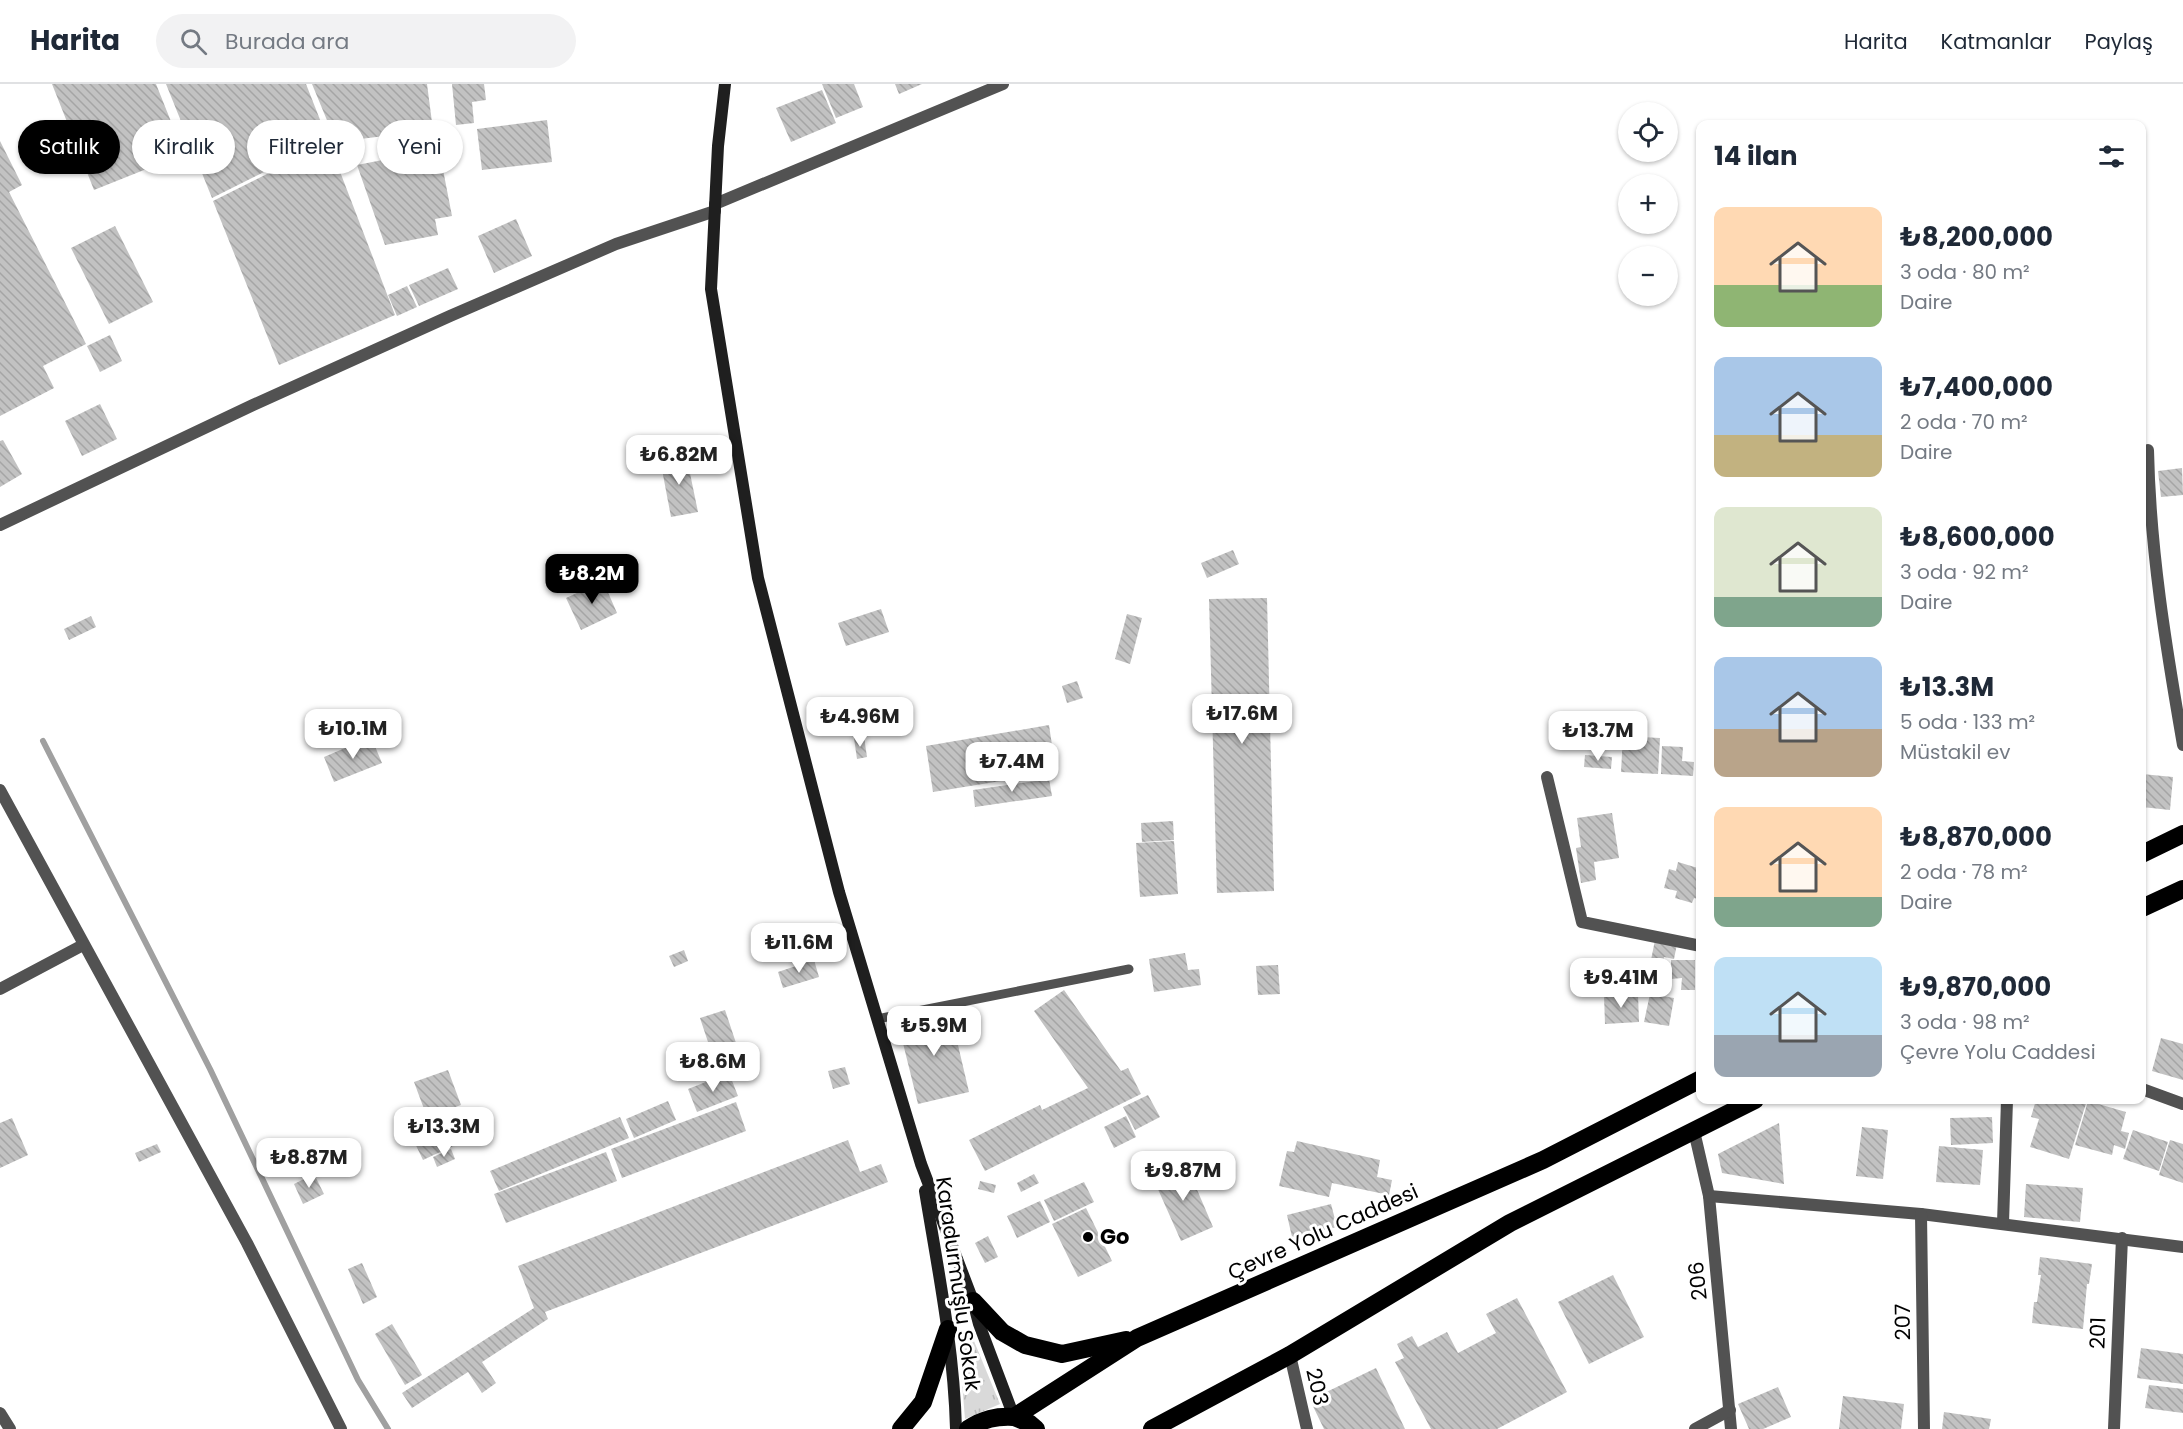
<!DOCTYPE html>
<html lang="tr">
<head>
<meta charset="utf-8">
<style>
  body { margin:0; font-family:Poppins,sans-serif; background:#f2f2f3; color:#1f2937; height:100vh; display:flex; flex-direction:column; font-size:22px; white-space:nowrap }
  * { box-sizing:border-box; margin:0 }
  p { font-size:20px; color:#747a83 }
  .icon { flex:none; width:33px; height:33px; fill:none; stroke:currentColor; stroke-width:2; stroke-linecap:round; stroke-linejoin:round }
  .map { position:relative; flex:1; overflow:hidden }
  .panel { position:absolute; left:1696px; top:36px; width:450px; height:984px; display:flex; flex-direction:column; background:#fff; border-radius:12px; box-shadow:0 2px 4px #0004 }
  .panel>* { flex:none }
  .hud { position:absolute; left:18px; top:36px; width:570px; height:54px; display:flex; gap:12px }
  .buttons { position:absolute; left:1618px; top:18px; display:grid; gap:12px }
  .buttons a { display:grid; place-items:center; width:60px; height:60px; border-radius:50%; background:#fff; box-shadow:0 2px 4px #0004; font-size:30px }
  .price { position:absolute; translate:-50% -51px; padding:0 14px; border-radius:12px; background:#fff; color:#222; font-size:20px; line-height:39px; filter:drop-shadow(0 2px 3px #0008) }
  .price::after { content:''; position:absolute; left:50%; top:36px; width:18px; height:14px; margin-left:-9px; background:inherit; clip-path:polygon(0 0,100% 0,50% 100%) }
  .price.current { background:#000; color:#fff }
  ul { padding:0; list-style:none }
  li { display:flex; align-items:center; gap:18px; height:150px; padding:0 18px }
  li span { display:grid; place-items:center; flex:none; width:168px; height:120px; border-radius:12px; color:#555 }
  li>.icon { margin-inline-start:auto }
  span .icon { width:72px; height:72px; fill:#fffc; stroke-width:1 }
  li b { font-size:26px }
  h2 { display:flex; justify-content:space-between; align-items:center; height:72px; padding:0 18px; font-size:26px }
  .chip { padding:0 21px; border-radius:27px; background:#fff; box-shadow:0 2px 4px #0004; font-size:21px; line-height:54px }
  .chip.current { background:#000; color:#fff }
  header { display:flex; align-items:center; gap:36px; box-sizing:border-box; height:84px; padding:0 30px; background:#fff; border-bottom:2px solid #e0e1e3 }
  header strong { font-size:28px }
  nav { display:flex; gap:33px; margin-inline-start:auto; font-size:21px }
  .search { width:420px; height:54px; background:#f2f2f3; display:flex; align-items:center; gap:15px; box-sizing:border-box; padding:0 21px; border-radius:33px; color:#747a83; font-size:22px }
  .map>svg:first-child { display:block }
</style>
</head>
<body>
<header>
<strong>Harita</strong>
<div class="search"><svg class="icon" aria-label="search" viewBox="0 0 24 24"><circle cx="10" cy="10" r="6"/><path d="M15 15l6 6"/></svg>Burada ara</div>
<nav><a>Harita</a><a>Katmanlar</a><a>Paylaş</a></nav>
</header>
<div class="map">
<svg width="2183" height="1345" viewBox="0 0 2183 1345">
  <defs>
    <pattern id="grass-tufts" width="24" height="20" patternUnits="userSpaceOnUse" patternTransform="scale(1.5)"><rect width="24" height="20" fill="#d9d9d9"/><path d="M3 7l-1-3M5 7V3M7 7l1-3M15 17l-1-3M17 17v-4M19 17l1-3" fill="none" stroke="#b8b8b8"/></pattern>
    <pattern id="building-back-hatch" width="6" height="6" patternUnits="userSpaceOnUse" patternTransform="scale(1.5)"><rect width="6" height="6" fill="#c2c2c2"/><path d="M-1 5l2 2M0 0l6 6M5-1l2 2" fill="none" stroke="#a5a5a5"/></pattern>
  </defs>
  <rect width="100%" height="100%" fill="#fff"/>
  <!-- grass -->
  <polygon fill="url(#grass-tufts)" points="969,1245 1000,1320 965,1335 958,1250"/>
  <g fill="none" stroke-linecap="round" stroke-linejoin="round">
    <!-- stream -->
    <polyline stroke="#a0a0a0" stroke-width="6" points="43,657 210,985 358,1296 388,1345"/>
  </g>
  <!-- building -->
  <g fill="url(#building-back-hatch)">
    <polygon points="52,0 156,0 184,70 94,106"/>
    <polygon points="166,0 306,0 328,56 212,114"/>
    <polygon points="312,0 427,0 433,46 336,58"/>
    <polygon points="452,0 484,0 486,16 472,18 474,39 456,41"/>
    <polygon points="822,0 854,0 863,23 836,34"/>
    <polygon points="895,0 922,0 899,10"/>
    <polygon points="822,6 836,39 791,58 776,24"/>
    <polygon points="547,36 552,78 482,86 477,45"/>
    <polygon points="0,57 22,101 9,108 86,260 43,282 54,304 0,332"/>
    <polygon points="329,59 395,231 279,281 213,117"/>
    <polygon points="439,65 452,132 435,135 438,151 385,161 357,81"/>
    <polygon points="516,135 532,172 494,189 478,152"/>
    <polygon points="115,142 153,218 109,240 71,164"/>
    <polygon points="448,184 458,205 419,222 409,201"/>
    <polygon points="407,202 417,223 397,232 388,211"/>
    <polygon points="110,251 122,277 100,288 87,262"/>
    <polygon points="100,320 117,355 82,372 65,337"/>
    <polygon points="3,356 22,390 0,403 0,357"/>
    <polygon points="686,370 698,428 671,433 660,375"/>
    <polygon points="2182,384 2183,411 2161,413 2158,387"/>
    <polygon points="1233,466 1239,480 1207,494 1201,479"/>
    <polygon points="603,497 617,529 581,546 566,514"/>
    <polygon points="1267,514 1274,807 1217,809 1209,515"/>
    <polygon points="881,525 889,548 846,562 838,539"/>
    <polygon points="1127,530 1142,534 1130,580 1115,575"/>
    <polygon points="91,532 96,543 69,556 64,545"/>
    <polygon points="1077,597 1083,614 1067,619 1062,602"/>
    <polygon points="1049,641 1056,688 933,708 926,662"/>
    <polygon points="1623,652 1660,654 1658,690 1621,688"/>
    <polygon points="371,653 382,679 334,698 324,673"/>
    <polygon points="864,653 867,673 857,675 854,654"/>
    <polygon points="1662,662 1683,663 1682,677 1694,678 1693,692 1661,690"/>
    <polygon points="1585,671 1612,673 1611,685 1584,683"/>
    <polygon points="2142,690 2173,693 2170,726 2142,723"/>
    <polygon points="1049,695 1052,712 975,723 973,706"/>
    <polygon points="1612,729 1619,774 1594,778 1596,796 1581,799 1576,764 1581,763 1577,734"/>
    <polygon points="1173,737 1174,756 1142,758 1141,739"/>
    <polygon points="1174,757 1178,810 1140,813 1136,759"/>
    <polygon points="1678,778 1701,785 1701,816 1694,814 1692,819 1675,814 1677,807 1664,804 1669,785 1676,787"/>
    <polygon points="1655,856 1677,860 1674,875 1664,873 1661,888 1649,886"/>
    <polygon points="684,866 688,877 674,883 669,872"/>
    <polygon points="1185,869 1188,886 1199,885 1201,901 1154,908 1149,875"/>
    <polygon points="814,876 819,893 783,904 778,888"/>
    <polygon points="1671,876 1695,876 1695,906 1681,906 1682,894 1671,895"/>
    <polygon points="1278,881 1280,910 1258,911 1256,882"/>
    <polygon points="1064,906 1121,987 1128,984 1141,1010 985,1087 969,1056 1040,1021 1042,1026 1088,1004 1034,927"/>
    <polygon points="1638,910 1639,938 1605,940 1604,911"/>
    <polygon points="1650,910 1674,914 1669,942 1644,938"/>
    <polygon points="725,926 736,959 711,967 700,934"/>
    <polygon points="950,927 969,1008 918,1020 898,939"/>
    <polygon points="2161,954 2183,960 2183,996 2152,987"/>
    <polygon points="845,983 850,1000 833,1005 828,987"/>
    <polygon points="448,986 461,1021 427,1033 414,998"/>
    <polygon points="729,989 738,1012 697,1028 688,1005"/>
    <polygon points="1148,1011 1160,1033 1135,1046 1123,1023"/>
    <polygon points="2036,1016 2087,1016 2069,1075 2030,1063 2039,1035 2031,1033"/>
    <polygon points="668,1017 676,1036 634,1054 626,1035"/>
    <polygon points="2088,1017 2126,1028 2121,1047 2129,1049 2125,1065 2114,1061 2112,1071 2075,1061"/>
    <polygon points="736,1018 746,1047 622,1094 611,1065"/>
    <polygon points="1126,1032 1136,1053 1114,1064 1104,1043"/>
    <polygon points="620,1033 629,1054 499,1107 490,1087"/>
    <polygon points="1992,1033 1993,1059 1951,1061 1950,1034"/>
    <polygon points="12,1034 28,1071 0,1084 0,1039"/>
    <polygon points="441,1037 453,1062 423,1076 411,1051"/>
    <polygon points="1779,1039 1784,1100 1722,1089 1718,1070"/>
    <polygon points="1862,1043 1888,1046 1883,1095 1856,1092"/>
    <polygon points="2133,1046 2168,1058 2159,1087 2123,1075"/>
    <polygon points="848,1056 860,1088 881,1080 888,1098 545,1228 548,1235 482,1278 496,1299 482,1309 468,1288 412,1324 402,1309 534,1224 518,1182"/>
    <polygon points="2170,1056 2183,1060 2183,1099 2159,1091"/>
    <polygon points="1297,1057 1380,1076 1377,1093 1392,1096 1389,1111 1332,1099 1329,1113 1279,1102 1287,1067 1294,1068"/>
    <polygon points="157,1060 161,1068 139,1078 135,1069"/>
    <polygon points="1939,1062 1983,1066 1980,1101 1936,1098"/>
    <polygon points="451,1065 455,1075 437,1083 433,1073"/>
    <polygon points="606,1068 617,1097 506,1139 494,1110"/>
    <polygon points="1186,1080 1213,1143 1181,1157 1153,1094"/>
    <polygon points="314,1090 324,1110 303,1120 294,1100"/>
    <polygon points="1034,1090 1039,1099 1021,1108 1017,1099"/>
    <polygon points="980,1097 996,1101 994,1109 978,1105"/>
    <polygon points="1084,1098 1094,1118 1054,1137 1044,1116"/>
    <polygon points="2026,1100 2083,1104 2080,1138 2024,1133"/>
    <polygon points="1040,1117 1050,1138 1017,1154 1007,1132"/>
    <polygon points="1331,1120 1337,1143 1292,1153 1287,1131"/>
    <polygon points="1086,1124 1112,1177 1078,1193 1052,1140"/>
    <polygon points="988,1152 998,1173 985,1179 975,1159"/>
    <polygon points="2040,1173 2092,1180 2089,1200 2087,1200 2083,1245 2032,1239 2034,1218 2037,1218 2041,1191 2038,1191"/>
    <polygon points="362,1179 377,1213 363,1220 348,1185"/>
    <polygon points="1613,1191 1644,1253 1589,1280 1558,1218"/>
    <polygon points="1517,1214 1567,1308 1497,1345 1431,1345 1395,1278 1404,1274 1397,1260 1412,1252 1418,1263 1447,1248 1458,1269 1496,1249 1486,1230"/>
    <polygon points="392,1240 422,1291 405,1301 375,1250"/>
    <polygon points="2141,1264 2183,1270 2183,1300 2137,1294"/>
    <polygon points="1376,1284 1405,1345 1324,1345 1310,1316"/>
    <polygon points="2149,1301 2183,1305 2183,1329 2145,1324"/>
    <polygon points="1778,1303 1791,1333 1763,1345 1749,1345 1738,1320"/>
    <polygon points="1843,1312 1904,1320 1901,1345 1839,1345"/>
    <polygon points="1944,1328 1991,1335 1989,1345 1942,1345"/>
  </g>
  <g fill="none" stroke-linecap="round" stroke-linejoin="round">
    <!-- lane -->
    <polyline stroke="#525252" stroke-width="9" points="877,935 1129,885"/>
    <!-- street -->
    <g stroke="#525252" stroke-width="12">
      <polyline points="715,120 1003,0"/>
      <path d="M2148,366C2150,466 2166,563 2183,661"/>
      <polyline points="0,441 253,321 450,232 616,160 715,127"/>
      <polyline points="1547,693 1582,838 1701,862"/>
      <polyline points="0,706 247,1159 341,1345"/>
      <polyline points="0,905 83,861"/>
      <polyline points="2142,1005 2183,1020"/>
      <polyline points="1694,1047 1709,1112 1731,1345"/>
      <polyline points="1709,1112 1921,1130 2183,1163"/>
      <polyline points="1921,1130 1924,1345"/>
      <polyline points="2003,1139 2007,1016"/>
      <polyline points="1290,1271 1307,1345"/>
      <polyline points="0,1329 10,1345"/>
      <polyline points="1695,1345 1730,1326"/>
      <polyline points="2114,1345 2122,1154"/>
    </g>
    <!-- secondary -->
    <g stroke="#1f1f1f" stroke-width="12">
      <polyline points="725,0 718,62 711,205 758,494 839,808 921,1080 973,1217 979,1240 1014,1333"/>
      <path d="M925,1107C938,1186 954,1265 956,1345"/>
    </g>
    <!-- highway -->
    <g stroke="#000" stroke-width="18">
      <polyline points="2142,770 2183,750"/>
      <polyline points="2142,824 2183,805"/>
      <polyline points="973,1217 1002,1248 1025,1261 1062,1270 1126,1256"/>
      <polyline points="1014,1333 1029,1339 1036,1345"/>
      <polyline points="901,1345 923,1318 948,1245"/>
      <path d="M968,1345C983,1335 996,1332 1014,1333L1137,1254L1543,1076L1701,995"/>
      <polyline points="1152,1345 1290,1271 1510,1139 1755,1016"/>
    </g>
  </g>
  <!-- markers -->
  <circle fill="#000" stroke="#fff" stroke-width="2" cx="1088" cy="1153" r="6"/>
  <g text-anchor="middle" stroke-width="6" stroke-linejoin="round" paint-order="stroke">
    <!-- street labels -->
    <g font-size="21" fill="#000" stroke="#fff">
      <text transform="translate(1323 1148) rotate(-24)" y="7">Çevre Yolu Caddesi</text>
      <text transform="translate(1698 1197) rotate(-96)" y="7">206</text>
      <text transform="translate(958 1200) rotate(82)" y="7">Karadurmuşlu Sokak</text>
      <text transform="translate(1903 1238) rotate(-91)" y="7">207</text>
      <text transform="translate(2098 1249) rotate(-88)" y="7">201</text>
      <text transform="translate(1317 1303) rotate(77)" y="7">203</text>
    </g>
    <!-- poi labels -->
    <g font-size="21" font-weight="bold" fill="#000" stroke="#fff" text-anchor="start">
      <text x="1100" y="1160">Go</text>
    </g>
  </g>
</svg>
<div class="buttons">
<a><svg class="icon" aria-label="locate" viewBox="0 0 24 24"><circle cx="12" cy="12" r="6"/><path d="M12 2v4M12 18v4M2 12h4M18 12h4"/></svg></a>
<a>+</a>
<a>−</a>
</div>
<b class="price" style="left:679px;top:402px">₺6.82M</b>
<b class="price current" style="left:592px;top:521px">₺8.2M</b>
<b class="price" style="left:1242px;top:661px">₺17.6M</b>
<b class="price" style="left:860px;top:664px">₺4.96M</b>
<b class="price" style="left:353px;top:676px">₺10.1M</b>
<b class="price" style="left:1598px;top:678px">₺13.7M</b>
<b class="price" style="left:1012px;top:709px">₺7.4M</b>
<b class="price" style="left:799px;top:890px">₺11.6M</b>
<b class="price" style="left:1621px;top:925px">₺9.41M</b>
<b class="price" style="left:934px;top:973px">₺5.9M</b>
<b class="price" style="left:713px;top:1009px">₺8.6M</b>
<b class="price" style="left:444px;top:1074px">₺13.3M</b>
<b class="price" style="left:309px;top:1105px">₺8.87M</b>
<b class="price" style="left:1183px;top:1118px">₺9.87M</b>
<div class="hud">
<a class="chip current">Satılık</a>
<a class="chip">Kiralık</a>
<a class="chip">Filtreler</a>
<a class="chip">Yeni</a>
</div>
<section class="panel">
<h2>14 ilan<svg class="icon" aria-label="filters" viewBox="0 0 24 24"><path d="M4 7h16M4 17h16"/><circle cx="9" cy="7" r="2"/><circle cx="15" cy="17" r="2"/></svg></h2>
<ul>
<li><span style="background:linear-gradient(#ffd9b3 65%,#8fb573 0)"><svg class="icon" aria-label="home" viewBox="0 0 24 24"><path d="M3 11l9-7 9 7M6 9v11h12V9"/></svg></span><div><b>₺8,200,000</b><p>3 oda · 80 m²</p><p>Daire</p></div></li>
<li><span style="background:linear-gradient(#a9c7e8 65%,#c2b280 0)"><svg class="icon" aria-label="home" viewBox="0 0 24 24"><path d="M3 11l9-7 9 7M6 9v11h12V9"/></svg></span><div><b>₺7,400,000</b><p>2 oda · 70 m²</p><p>Daire</p></div></li>
<li><span style="background:linear-gradient(#dfe7d0 75%,#7fa58c 0)"><svg class="icon" aria-label="home" viewBox="0 0 24 24"><path d="M3 11l9-7 9 7M6 9v11h12V9"/></svg></span><div><b>₺8,600,000</b><p>3 oda · 92 m²</p><p>Daire</p></div></li>
<li><span style="background:linear-gradient(#a9c7e8 60%,#b9a48a 0)"><svg class="icon" aria-label="home" viewBox="0 0 24 24"><path d="M3 11l9-7 9 7M6 9v11h12V9"/></svg></span><div><b>₺13.3M</b><p>5 oda · 133 m²</p><p>Müstakil ev</p></div></li>
<li><span style="background:linear-gradient(#ffd9b3 75%,#7fa58c 0)"><svg class="icon" aria-label="home" viewBox="0 0 24 24"><path d="M3 11l9-7 9 7M6 9v11h12V9"/></svg></span><div><b>₺8,870,000</b><p>2 oda · 78 m²</p><p>Daire</p></div></li>
<li><span style="background:linear-gradient(#bfe0f5 65%,#9aa5b1 0)"><svg class="icon" aria-label="home" viewBox="0 0 24 24"><path d="M3 11l9-7 9 7M6 9v11h12V9"/></svg></span><div><b>₺9,870,000</b><p>3 oda · 98 m²</p><p>Çevre Yolu Caddesi</p></div></li>
</ul>
</section>
</div>
</body>
</html>
